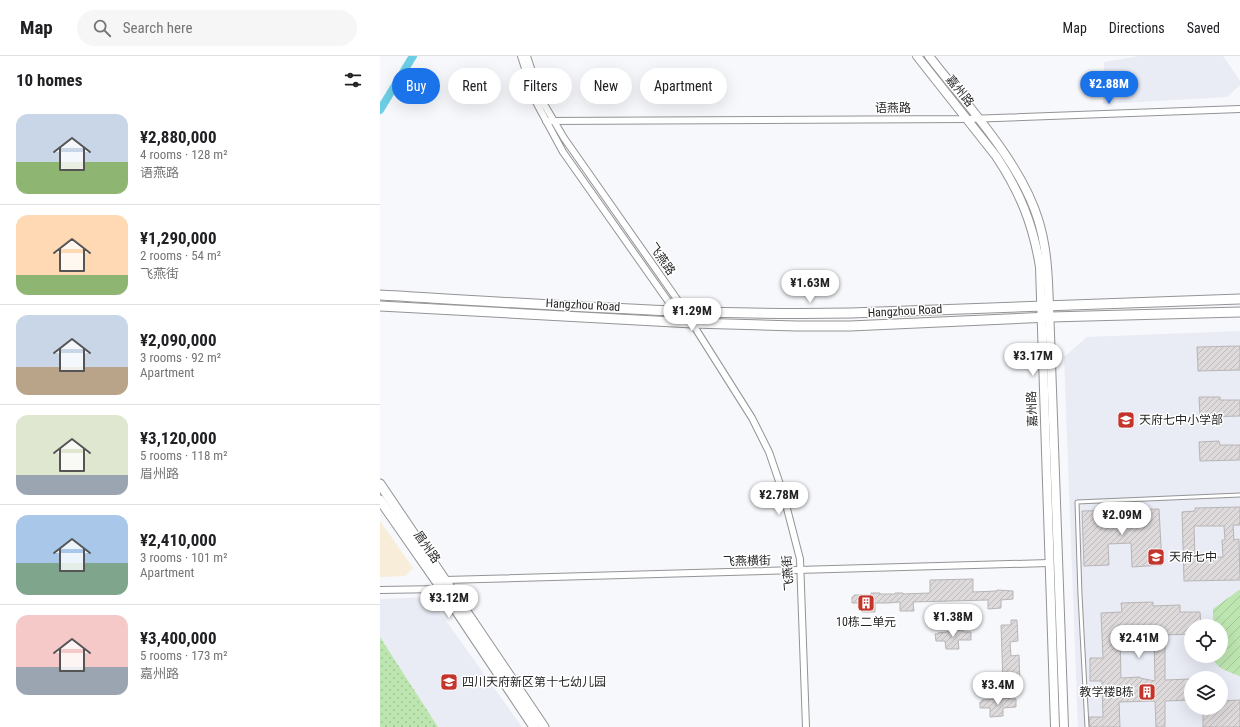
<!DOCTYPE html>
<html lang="en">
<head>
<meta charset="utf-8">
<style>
  body { margin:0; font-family:"Roboto Condensed","Noto Sans SC",sans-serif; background:#f6f6f6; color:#202124; height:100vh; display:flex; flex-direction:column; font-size:15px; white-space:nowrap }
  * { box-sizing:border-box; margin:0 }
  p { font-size:13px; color:#757577 }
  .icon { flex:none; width:22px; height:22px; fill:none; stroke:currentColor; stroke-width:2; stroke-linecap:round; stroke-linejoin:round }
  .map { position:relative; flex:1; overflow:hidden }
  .side { display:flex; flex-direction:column; background:#fff; width:380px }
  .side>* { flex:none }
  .top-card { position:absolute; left:12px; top:12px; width:380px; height:36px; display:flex; gap:8px }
  .tools { position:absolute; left:804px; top:563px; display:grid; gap:8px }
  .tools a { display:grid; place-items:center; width:44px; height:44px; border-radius:50%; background:#fff; box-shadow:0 4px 16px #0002; font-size:20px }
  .price { position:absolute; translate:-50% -34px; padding:0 9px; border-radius:14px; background:#fff; color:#222; font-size:13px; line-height:26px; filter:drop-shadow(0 1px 2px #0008) }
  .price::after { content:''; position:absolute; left:50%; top:24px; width:12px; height:9px; margin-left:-6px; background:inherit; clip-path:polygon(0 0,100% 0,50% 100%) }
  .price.selected { background:#1a73e8; color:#fff }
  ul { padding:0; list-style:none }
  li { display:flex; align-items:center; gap:12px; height:100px; padding:0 16px }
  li+li { border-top:1px solid #e0e0e0 }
  li span { display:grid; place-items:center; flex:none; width:112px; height:80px; border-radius:12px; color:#555 }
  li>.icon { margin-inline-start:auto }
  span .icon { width:48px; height:48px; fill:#fffc; stroke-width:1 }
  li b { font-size:17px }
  h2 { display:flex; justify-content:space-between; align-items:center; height:48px; padding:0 16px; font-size:17px }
  .tag { padding:0 14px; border-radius:18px; background:#fff; box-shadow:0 4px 16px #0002; font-size:14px; line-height:36px }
  .tag.selected { background:#1a73e8; color:#fff }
  header { display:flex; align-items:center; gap:24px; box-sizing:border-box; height:56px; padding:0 20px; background:#fff; border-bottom:1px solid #e0e0e0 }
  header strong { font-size:19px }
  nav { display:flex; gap:22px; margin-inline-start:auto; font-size:14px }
  .search { width:280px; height:36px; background:#f6f6f6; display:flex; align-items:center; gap:10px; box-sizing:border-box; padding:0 14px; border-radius:22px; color:#757577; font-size:15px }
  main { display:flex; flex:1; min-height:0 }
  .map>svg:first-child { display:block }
</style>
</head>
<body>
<header>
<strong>Map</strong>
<div class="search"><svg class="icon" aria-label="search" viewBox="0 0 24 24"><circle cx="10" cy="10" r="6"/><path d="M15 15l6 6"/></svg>Search here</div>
<nav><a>Map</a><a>Directions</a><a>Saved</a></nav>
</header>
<main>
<section class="side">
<h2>10 homes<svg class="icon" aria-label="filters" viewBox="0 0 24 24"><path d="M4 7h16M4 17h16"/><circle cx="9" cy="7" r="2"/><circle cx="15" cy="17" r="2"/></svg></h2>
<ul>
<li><span style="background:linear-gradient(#c9d6e8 60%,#8fb573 0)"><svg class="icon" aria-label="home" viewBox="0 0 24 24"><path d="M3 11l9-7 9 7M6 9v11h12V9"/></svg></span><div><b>¥2,880,000</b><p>4 rooms · 128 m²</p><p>语燕路</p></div></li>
<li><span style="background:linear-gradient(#ffd9b3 75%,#8fb573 0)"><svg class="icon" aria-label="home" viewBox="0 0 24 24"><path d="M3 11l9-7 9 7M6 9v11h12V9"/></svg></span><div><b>¥1,290,000</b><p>2 rooms · 54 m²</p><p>飞燕街</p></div></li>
<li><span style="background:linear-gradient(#c9d6e8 65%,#b9a48a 0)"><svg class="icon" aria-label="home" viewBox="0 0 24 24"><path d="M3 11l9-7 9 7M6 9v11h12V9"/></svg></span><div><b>¥2,090,000</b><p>3 rooms · 92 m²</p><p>Apartment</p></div></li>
<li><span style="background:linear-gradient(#dfe7d0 75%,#9aa5b1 0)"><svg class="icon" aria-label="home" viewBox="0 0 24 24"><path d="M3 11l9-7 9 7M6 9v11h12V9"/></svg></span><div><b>¥3,120,000</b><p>5 rooms · 118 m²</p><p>眉州路</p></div></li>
<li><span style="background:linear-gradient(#a9c7e8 60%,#7fa58c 0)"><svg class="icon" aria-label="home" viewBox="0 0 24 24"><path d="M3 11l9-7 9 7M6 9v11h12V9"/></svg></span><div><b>¥2,410,000</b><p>3 rooms · 101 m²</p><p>Apartment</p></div></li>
<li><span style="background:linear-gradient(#f6c9c9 65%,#9aa5b1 0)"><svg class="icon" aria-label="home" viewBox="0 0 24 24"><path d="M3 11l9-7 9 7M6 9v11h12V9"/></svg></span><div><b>¥3,400,000</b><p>5 rooms · 173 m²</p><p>嘉州路</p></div></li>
</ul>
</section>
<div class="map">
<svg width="860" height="671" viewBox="0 0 860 671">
  <defs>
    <pattern id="park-dots" width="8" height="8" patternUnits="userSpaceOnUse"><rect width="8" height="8" fill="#bde5b0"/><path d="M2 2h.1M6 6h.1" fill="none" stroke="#a2c497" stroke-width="1.8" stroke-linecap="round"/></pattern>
    <pattern id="garden-furrows" width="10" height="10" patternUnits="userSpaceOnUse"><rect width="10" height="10" fill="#bde5b0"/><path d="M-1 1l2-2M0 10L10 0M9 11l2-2" fill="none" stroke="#a2c497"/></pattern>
    <pattern id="building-hatch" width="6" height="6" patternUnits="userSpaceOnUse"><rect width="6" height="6" fill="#dedadc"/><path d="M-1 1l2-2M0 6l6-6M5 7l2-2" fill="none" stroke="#bebbbd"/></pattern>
  </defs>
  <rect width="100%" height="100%" fill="#f7f8fb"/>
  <!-- commercial -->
  <polygon fill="#f8edd8" points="0,465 33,512 25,520 0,521"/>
  <!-- built -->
  <g fill="#e9ebf5" fill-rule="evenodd">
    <polygon points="760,0 843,0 860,25 860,29 847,41 723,48 724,6"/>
    <path d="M860,275V671H698L684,301L707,281ZM811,570H841V600H811ZM811,622H841V652H811Z"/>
    <polygon points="49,541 142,671 58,671 0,581 0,543"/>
  </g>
  <!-- park -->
  <polygon fill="url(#park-dots)" points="0,581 58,671 0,671"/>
  <!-- garden -->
  <path fill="url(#garden-furrows)" d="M859,534H860V620H859C848,615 836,613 832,600H841V570H833V553Z"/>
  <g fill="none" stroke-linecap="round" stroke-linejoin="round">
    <!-- canal -->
    <polyline stroke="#6ccee5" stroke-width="8" points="0,54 33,0"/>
  </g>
  <!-- building -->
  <g fill="url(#building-hatch)" stroke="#b8b5b6" fill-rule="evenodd">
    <polygon points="860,290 860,314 818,315 817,291"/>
    <polygon points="819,341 840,341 840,344 860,344 860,360 820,361"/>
    <polygon points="839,385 840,389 860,389 860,404 820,405 819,386"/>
    <path d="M860,451V469H853L854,484L859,483L860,524L804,525L802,456L815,455V452ZM814,470H844L845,484H842L843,501L815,502Z"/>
    <polygon points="779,453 782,509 752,511 751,487 728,488 729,509 704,510 702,455"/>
    <polygon points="593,523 593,536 617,535 617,534 633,535 633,543 621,544 621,552 608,553 608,544 533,546 534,555 520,555 520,546 508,547 495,547 495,556 482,556 482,547 472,547 472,541 474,541 474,539 491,539 491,537 500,537 500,538 515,538 515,537 523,537 523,538 550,537 550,524"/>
    <path d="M773,546V550L800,549V556H820L821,570H811V578L785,579V624L811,623V644L785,645V671H776L775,645L739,646L740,671H710L709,661H723L722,625H710V602H723L721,557L742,556L741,547ZM774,579L775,625L760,622V621L741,622L740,581Z"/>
    <polygon points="631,564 637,564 638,585 630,586 631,600 639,599 640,628 623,628 621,569 631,569"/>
    <polygon points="583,574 583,576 591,576 591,584 578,584 579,593 566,593 565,585 556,585 555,578 558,578 558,577"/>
    <polygon points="620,642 636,643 636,651 623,652 623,660 610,661 610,652 600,652 600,646 602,646 602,644 620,643"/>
    <polygon points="860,644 860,671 823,671 823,652 841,652 841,645"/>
  </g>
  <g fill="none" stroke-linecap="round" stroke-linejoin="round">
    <!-- service casing -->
    <g stroke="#939496" stroke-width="5">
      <polyline id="service" points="707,671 700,539 697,446 860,439"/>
    </g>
    <!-- minor casing -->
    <g stroke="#939496" stroke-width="8">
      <g id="minor">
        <polyline points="141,0 156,46 183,96 295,255 312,267 306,256 184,82 161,43 147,0"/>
        <polyline points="166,65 587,63 860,53"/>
        <polyline points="312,267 372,362 389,396 403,437 420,503 426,671"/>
        <polyline points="65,524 669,507"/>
        <polyline points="0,534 62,533"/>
      </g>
    </g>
    <!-- tertiary casing -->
    <g stroke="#939496" stroke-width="10">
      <g id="tertiary">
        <path d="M537,0L616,100C640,136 653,168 660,211L675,671"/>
        <path d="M549,0C585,47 640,105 658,163C667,191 668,220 669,250L684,671"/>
      </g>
    </g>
    <!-- secondary casing -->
    <g stroke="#939496" stroke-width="11">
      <g id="secondary">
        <path d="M0,239C157,248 314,260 471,257L860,243"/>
        <polyline points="0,250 312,267 416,270 470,270 670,261 860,256"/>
        <polyline points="0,428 164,671"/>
        <polyline points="0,444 62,533 154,671"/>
      </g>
    </g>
    <!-- service -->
    <use href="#service" stroke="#fff" stroke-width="3"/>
    <!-- minor -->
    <use href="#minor" stroke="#fff" stroke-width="6"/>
    <!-- tertiary -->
    <use href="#tertiary" stroke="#fff" stroke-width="8"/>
    <!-- secondary -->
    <use href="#secondary" stroke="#fff" stroke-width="9"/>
  </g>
  <!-- icons -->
  <defs>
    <g id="school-square" transform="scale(0.9)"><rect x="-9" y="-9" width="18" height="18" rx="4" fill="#c3352b" stroke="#fff"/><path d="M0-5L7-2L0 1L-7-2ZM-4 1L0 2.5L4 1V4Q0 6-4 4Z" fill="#fff"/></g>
    <g id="building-square" transform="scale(0.9)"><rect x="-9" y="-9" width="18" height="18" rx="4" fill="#c3352b" stroke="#fff"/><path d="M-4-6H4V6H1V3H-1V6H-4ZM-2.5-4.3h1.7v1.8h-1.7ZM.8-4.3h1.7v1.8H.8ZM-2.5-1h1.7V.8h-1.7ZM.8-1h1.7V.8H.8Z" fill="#fff"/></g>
  </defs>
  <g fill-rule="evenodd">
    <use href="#school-square" x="746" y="364"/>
    <use href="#school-square" x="776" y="501"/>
    <use href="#building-square" x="486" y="547"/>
    <use href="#school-square" x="69" y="626"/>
    <use href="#building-square" x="767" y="636"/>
  </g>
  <g text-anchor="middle" stroke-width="3" stroke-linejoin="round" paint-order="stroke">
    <!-- street labels -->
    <g font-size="12" fill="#262627" stroke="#fff">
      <text transform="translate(580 35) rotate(51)" y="4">嘉州路</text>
      <text x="513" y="56">语燕路</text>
      <text transform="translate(282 203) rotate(55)" y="4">飞燕路</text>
      <text transform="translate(203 249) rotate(3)" y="4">Hangzhou Road</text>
      <text transform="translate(525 255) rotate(-3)" y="4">Hangzhou Road</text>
      <text transform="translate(652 353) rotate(-92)" y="4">嘉州路</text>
      <text transform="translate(47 491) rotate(55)" y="4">眉州路</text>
      <text transform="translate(367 505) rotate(-1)" y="4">飞燕横街</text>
      <text transform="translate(408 517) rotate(-95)" y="4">飞燕街</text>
    </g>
    <!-- poi labels -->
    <g font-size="12" fill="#262627" stroke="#fff" text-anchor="start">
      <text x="759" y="368">天府七中小学部</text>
      <text x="789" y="505">天府七中</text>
      <text x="486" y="570" text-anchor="middle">10栋二单元</text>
      <text x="82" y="630">四川天府新区第十七幼儿园</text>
      <text x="754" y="640" text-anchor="end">教学楼B栋</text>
    </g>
  </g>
</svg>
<div class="tools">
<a><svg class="icon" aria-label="locate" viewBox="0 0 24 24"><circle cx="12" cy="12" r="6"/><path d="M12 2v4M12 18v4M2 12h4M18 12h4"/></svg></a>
<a><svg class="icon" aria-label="layers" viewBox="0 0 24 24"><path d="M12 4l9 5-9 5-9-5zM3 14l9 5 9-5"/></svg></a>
</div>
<b class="price selected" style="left:729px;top:49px">¥2.88M</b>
<b class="price" style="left:430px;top:248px">¥1.63M</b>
<b class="price" style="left:312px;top:276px">¥1.29M</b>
<b class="price" style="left:653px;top:321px">¥3.17M</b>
<b class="price" style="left:399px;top:460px">¥2.78M</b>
<b class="price" style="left:742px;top:480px">¥2.09M</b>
<b class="price" style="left:69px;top:563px">¥3.12M</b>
<b class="price" style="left:573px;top:582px">¥1.38M</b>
<b class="price" style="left:759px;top:603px">¥2.41M</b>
<b class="price" style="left:618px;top:650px">¥3.4M</b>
<div class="top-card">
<a class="tag selected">Buy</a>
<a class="tag">Rent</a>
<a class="tag">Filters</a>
<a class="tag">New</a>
<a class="tag">Apartment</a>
</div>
</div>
</main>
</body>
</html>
